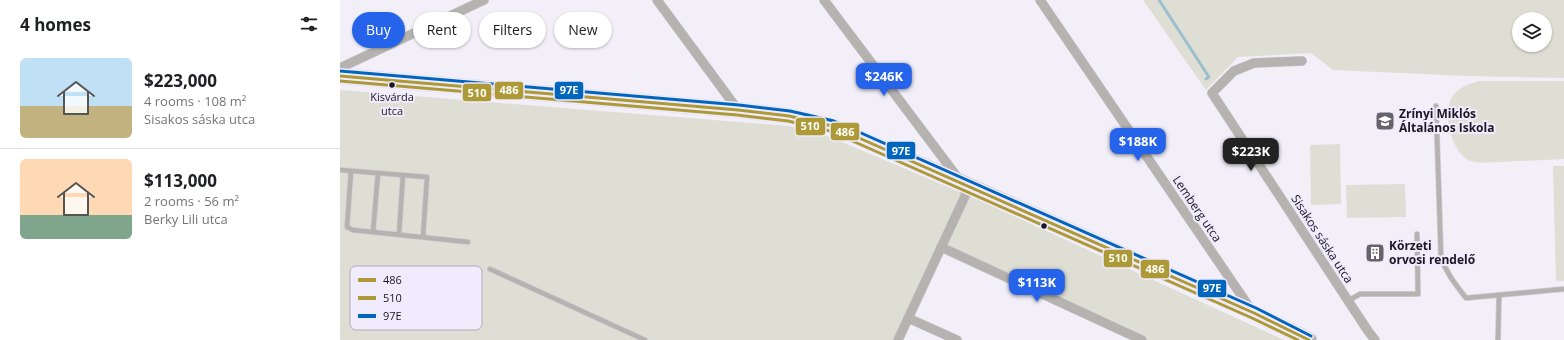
<!DOCTYPE html>
<html lang="en">
<head>
<meta charset="utf-8">
<style>
  body { margin:0; font-family:"Open Sans",sans-serif; background:#f6f6f6; color:#202124; height:100vh; display:flex; flex-direction:column; font-size:15px; white-space:nowrap }
  * { box-sizing:border-box; margin:0 }
  p { font-size:13px; color:#757577 }
  .icon { flex:none; width:22px; height:22px; fill:none; stroke:currentColor; stroke-width:2; stroke-linecap:round; stroke-linejoin:round }
  .map { position:relative; flex:1; overflow:hidden }
  .drawer { display:flex; flex-direction:column; background:#fff; width:340px }
  .drawer>* { flex:none }
  .banner { position:absolute; left:12px; top:12px; width:380px; height:36px; display:flex; gap:8px }
  .buttons { position:absolute; left:1172px; top:12px; display:grid; gap:8px }
  .buttons a { display:grid; place-items:center; width:40px; height:40px; border-radius:50%; background:#fff; box-shadow:0 1px 3px #0004; font-size:20px }
  .price { position:absolute; translate:-50% -34px; padding:0 9px; border-radius:8px; background:#2563eb; color:#fff; font-size:13px; line-height:26px; filter:drop-shadow(0 1px 2px #0008) }
  .price::after { content:''; position:absolute; left:50%; top:24px; width:12px; height:9px; margin-left:-6px; background:inherit; clip-path:polygon(0 0,100% 0,50% 100%) }
  .price.active { background:#222; color:#fff }
  ul { padding:0; list-style:none }
  li { display:flex; align-items:center; gap:12px; height:100px; padding:0 20px }
  li+li { border-top:1px solid #e0e0e0 }
  li span { display:grid; place-items:center; flex:none; width:112px; height:80px; border-radius:6px; color:#555 }
  li>.icon { margin-inline-start:auto }
  span .icon { width:48px; height:48px; fill:#fffc; stroke-width:1 }
  li b { font-size:17px }
  h2 { display:flex; justify-content:space-between; align-items:center; height:48px; padding:0 20px; font-size:17px }
  .pill { padding:0 14px; border-radius:18px; background:#fff; box-shadow:0 1px 3px #0004; font-size:14px; line-height:36px }
  .pill.active { background:#2563eb; color:#fff }
  main { display:flex; flex:1; min-height:0 }
  .map>svg:first-child { display:block }
</style>
</head>
<body>
<main>
<section class="drawer">
<h2>4 homes<svg class="icon" aria-label="filters" viewBox="0 0 24 24"><path d="M4 7h16M4 17h16"/><circle cx="9" cy="7" r="2"/><circle cx="15" cy="17" r="2"/></svg></h2>
<ul>
<li><span style="background:linear-gradient(#bfe0f5 60%,#c2b280 0)"><svg class="icon" aria-label="home" viewBox="0 0 24 24"><path d="M3 11l9-7 9 7M6 9v11h12V9"/></svg></span><div><b>$223,000</b><p>4 rooms · 108 m²</p><p>Sisakos sáska utca</p></div></li>
<li><span style="background:linear-gradient(#ffd9b3 70%,#7fa58c 0)"><svg class="icon" aria-label="home" viewBox="0 0 24 24"><path d="M3 11l9-7 9 7M6 9v11h12V9"/></svg></span><div><b>$113,000</b><p>2 rooms · 56 m²</p><p>Berky Lili utca</p></div></li>
</ul>
</section>
<div class="map">
<svg width="1224" height="340" viewBox="0 0 1224 340">
  <rect width="100%" height="100%" fill="#f2eff9"/>
  <!-- green -->
  <g fill="#deded4" fill-rule="evenodd">
    <path d="M803,0H1224V78L1127,76L993,70L971,53L898,57L866,90ZM1179,19H1205V45H1179Z"/>
    <path d="M1138,81H1224V159C1203,160 1183,161 1162,162C1153,162 1140,164 1131,161C1112,155 1102,114 1112,97C1117,88 1129,84 1138,81Z"/>
    <polygon points="0,90 449,126 488,136 641,201 944,340 802,340 601,247 558,340 0,340"/>
    <polygon points="1000,144 1001,204 971,205 970,145"/>
    <polygon points="1213,166 1224,166 1224,281 1216,281"/>
    <polygon points="1065,184 1066,217 1007,218 1006,185"/>
  </g>
  <g fill="none" stroke-linecap="round" stroke-linejoin="round">
    <!-- stream -->
    <polyline stroke="#9bbfcc" stroke-width="3" points="819,0 869,77 866,79"/>
    <!-- service casing -->
    <g stroke="#d0cdd6" stroke-width="6">
      <g id="service">
        <path d="M1096,106L1101,257C1106,273 1116,285 1126,298L1224,289"/>
        <polyline points="0,170 87,177 83,237"/>
        <polyline points="11,171 7,227 13,230 128,242"/>
        <polyline points="33,232 38,173"/>
        <polyline points="59,234 63,175"/>
        <polyline points="150,269 305,340"/>
        <polyline points="1008,301 1020,294 1078,294 1077,234"/>
        <polyline points="1158,340 1159,295"/>
      </g>
    </g>
    <!-- minor casing -->
    <g stroke="#d0cdd6" stroke-width="10">
      <g id="minor">
        <polyline points="317,0 398,110"/>
        <polyline points="484,0 621,182 626,194 558,340"/>
        <polyline points="700,0 912,311"/>
        <polyline points="962,61 914,63 894,71 872,93 1028,331 1035,340"/>
        <polyline points="0,68 144,0"/>
        <polyline points="601,247 802,340"/>
        <polyline points="568,318 617,340"/>
      </g>
    </g>
    <!-- primary casing -->
    <g stroke="#d0cdd6" stroke-width="16">
      <polyline id="primary" points="0,76 398,110 449,116 492,126 621,182 914,313 969,340"/>
    </g>
    <!-- service -->
    <use href="#service" stroke="#b5b2b0" stroke-width="4.5"/>
    <!-- minor -->
    <use href="#minor" stroke="#b5b2b0" stroke-width="9"/>
    <!-- primary -->
    <use href="#primary" stroke="#b7b4b5" stroke-width="15"/>
    <!-- bus-1 casing -->
    <g stroke="#f0ebfd" stroke-width="6">
      <polyline id="bus-1" points="0,76 398,110 449,116 492,126 914,313 969,340"/>
    </g>
    <!-- bus-2 casing -->
    <g stroke="#f0ebfd" stroke-width="6">
      <polyline id="bus-2" points="0,81 397,115 448,121 490,131 912,318 958,340"/>
    </g>
    <!-- bus-3 casing -->
    <g stroke="#f0ebfd" stroke-width="6">
      <polyline id="bus-3" points="0,71 399,105 450,111 494,121 916,308 971,336"/>
    </g>
    <!-- bus-1 -->
    <use href="#bus-1" stroke="#ad9a37" stroke-width="3"/>
    <!-- bus-2 -->
    <use href="#bus-2" stroke="#ad9a37" stroke-width="3"/>
    <!-- bus-3 -->
    <use href="#bus-3" stroke="#0065bd" stroke-width="3"/>
  </g>
  <!-- icons -->
  <defs>
    <g id="school-square" transform="scale(1)"><rect x="-9" y="-9" width="18" height="18" rx="4" fill="#66636d" stroke="#f0ebfd"/><path d="M0-5L7-2L0 1L-7-2ZM-4 1L0 2.5L4 1V4Q0 6-4 4Z" fill="#fff"/></g>
    <g id="building-square" transform="scale(1)"><rect x="-9" y="-9" width="18" height="18" rx="4" fill="#66636d" stroke="#f0ebfd"/><path d="M-4-6H4V6H1V3H-1V6H-4ZM-2.5-4.3h1.7v1.8h-1.7ZM.8-4.3h1.7v1.8H.8ZM-2.5-1h1.7V.8h-1.7ZM.8-1h1.7V.8H.8Z" fill="#fff"/></g>
  </defs>
  <g fill-rule="evenodd">
    <use href="#school-square" x="1045" y="121"/>
    <use href="#building-square" x="1035" y="253"/>
  </g>
  <!-- markers -->
  <g fill="#1b1721" stroke="#f0ebfd" stroke-width="1.5">
    <circle cx="52" cy="85" r="3.5"/>
    <circle cx="704" cy="226" r="3.5"/>
  </g>
  <g text-anchor="middle" stroke-width="4" stroke-linejoin="round" paint-order="stroke">
    <!-- bus labels -->
    <g font-size="11" fill="#1b1721" stroke="#f0ebfd">
      <text x="52" y="101">Kisvárda<tspan x="52" dy="14">utca</tspan></text>
    </g>
    <!-- poi labels -->
    <g font-size="12" font-weight="bold" fill="#1b1721" stroke="#f0ebfd" text-anchor="start">
      <text x="1059" y="118">Zrínyi Miklós<tspan x="1059" dy="14">Általános Iskola</tspan></text>
      <text x="1049" y="250">Körzeti<tspan x="1049" dy="14">orvosi rendelő</tspan></text>
    </g>
    <!-- street labels -->
    <g font-size="12" fill="#1b1721" stroke="#f0ebfd">
      <text transform="translate(857 209) rotate(56)" y="4">Lemberg utca</text>
      <text transform="translate(982 239) rotate(57)" y="4">Sisakos sáska utca</text>
    </g>
  </g>
  <!-- legend -->
  <rect x="10" y="266" width="132" height="64" rx="6" fill="#f0ebfd" stroke="#b0abbb" stroke-width="1"/>
  <rect x="18" y="278" width="18" height="4" fill="#ad9a37"/>
  <rect x="18" y="296" width="18" height="4" fill="#ad9a37"/>
  <rect x="18" y="314" width="18" height="4" fill="#0065bd"/>
  <g font-size="11" fill="#1b1721">
    <text x="43" y="284">486</text>
    <text x="43" y="302">510</text>
    <text x="43" y="320">97E</text>
  </g>
  <g stroke="#f0ebfd" stroke-width="1.5">
    <rect x="154" y="81" width="30" height="19" rx="4" fill="#ad9a37"/>
    <rect x="214" y="81" width="30" height="19" rx="4" fill="#0065bd"/>
    <rect x="122" y="83" width="30" height="19" rx="4" fill="#ad9a37"/>
    <rect x="455" y="117" width="31" height="19" rx="4" fill="#ad9a37"/>
    <rect x="490" y="122" width="30" height="19" rx="4" fill="#ad9a37"/>
    <rect x="546" y="141" width="30" height="19" rx="4" fill="#0065bd"/>
    <rect x="763" y="249" width="30" height="19" rx="4" fill="#ad9a37"/>
    <rect x="800" y="259" width="30" height="20" rx="4" fill="#ad9a37"/>
    <rect x="857" y="279" width="30" height="19" rx="4" fill="#0065bd"/>
  </g>
  <g font-size="11" text-anchor="middle" font-weight="bold" fill="#fff">
    <text x="169" y="94">486</text>
    <text x="229" y="94">97E</text>
    <text x="137" y="97">510</text>
    <text x="470" y="130">510</text>
    <text x="505" y="136">486</text>
    <text x="561" y="155">97E</text>
    <text x="778" y="262">510</text>
    <text x="815" y="273">486</text>
    <text x="872" y="292">97E</text>
  </g>
</svg>
<div class="buttons">
<a><svg class="icon" aria-label="layers" viewBox="0 0 24 24"><path d="M12 4l9 5-9 5-9-5zM3 14l9 5 9-5"/></svg></a>
</div>
<b class="price" style="left:544px;top:97px">$246K</b>
<b class="price" style="left:798px;top:162px">$188K</b>
<b class="price active" style="left:911px;top:172px">$223K</b>
<b class="price" style="left:697px;top:303px">$113K</b>
<div class="banner">
<a class="pill active">Buy</a>
<a class="pill">Rent</a>
<a class="pill">Filters</a>
<a class="pill">New</a>
</div>
</div>
</main>
</body>
</html>
